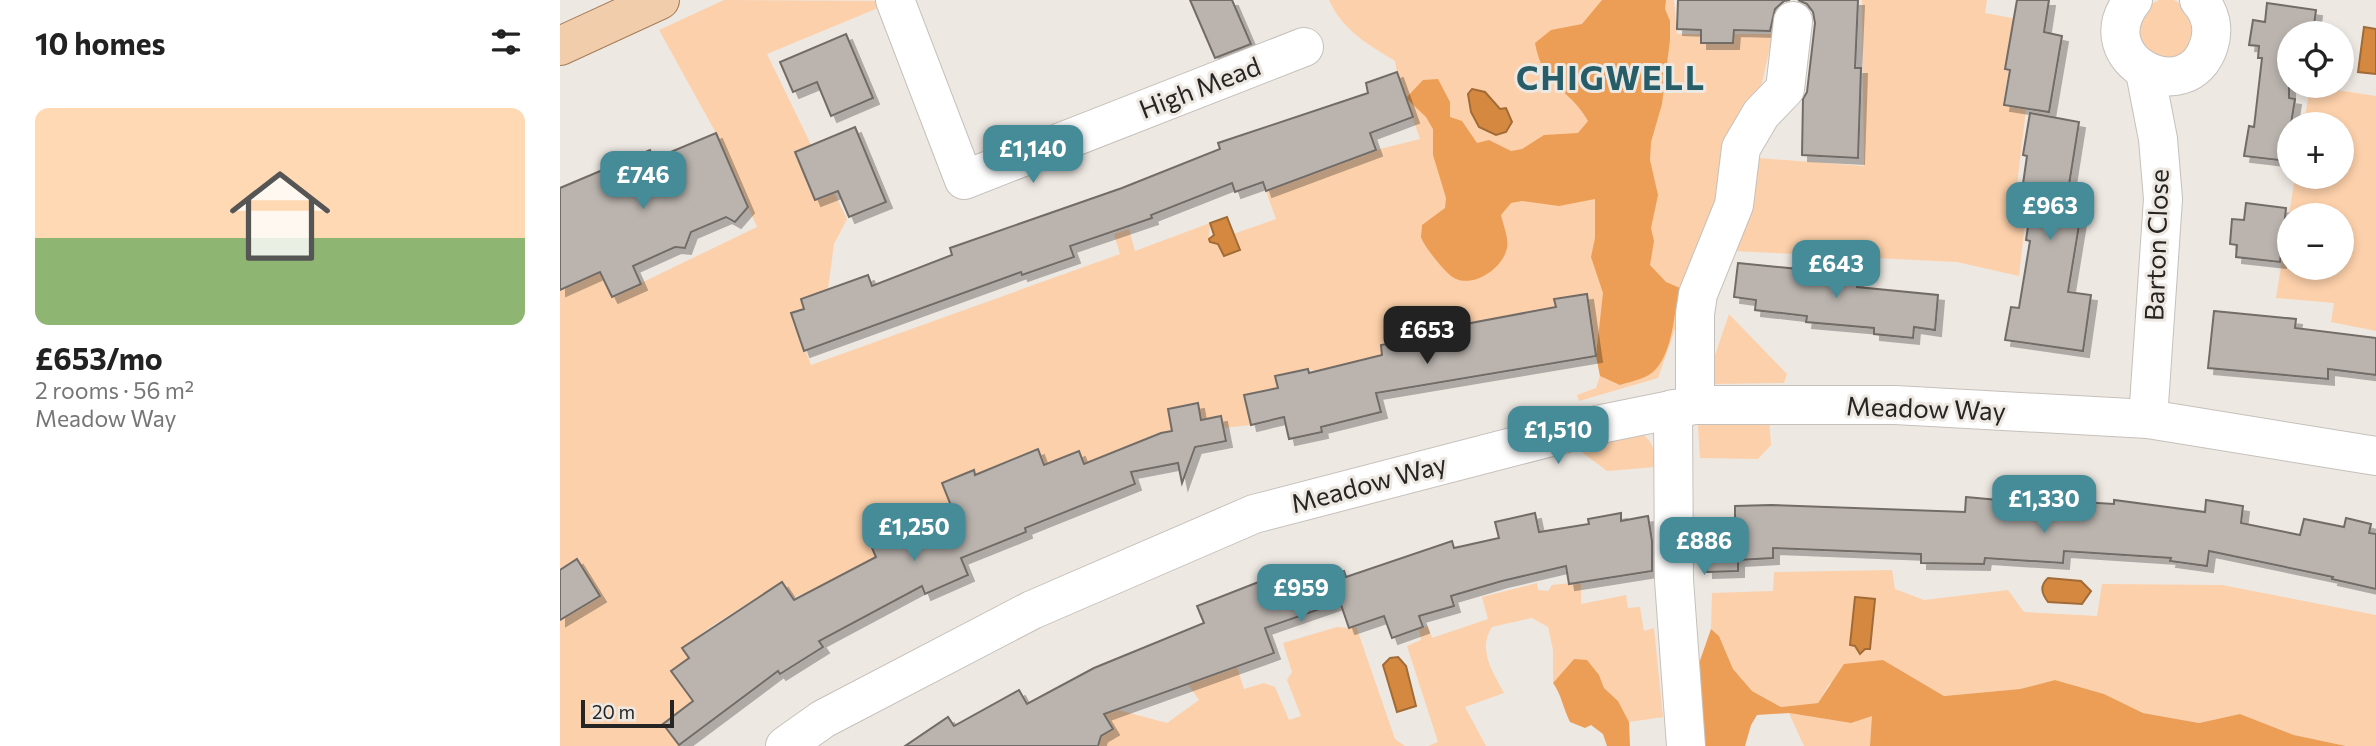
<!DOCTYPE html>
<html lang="en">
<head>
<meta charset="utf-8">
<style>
  body { margin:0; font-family:Commissioner,sans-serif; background:#f2f2f2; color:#222; height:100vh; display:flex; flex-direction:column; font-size:26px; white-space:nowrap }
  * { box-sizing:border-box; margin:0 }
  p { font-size:23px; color:#767676 }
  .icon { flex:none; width:38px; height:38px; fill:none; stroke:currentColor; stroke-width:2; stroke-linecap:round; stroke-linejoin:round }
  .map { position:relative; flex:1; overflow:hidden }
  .details { display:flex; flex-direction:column; background:#fff; width:560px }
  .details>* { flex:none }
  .tools { position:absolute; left:1717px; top:21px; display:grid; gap:14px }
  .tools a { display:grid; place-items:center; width:77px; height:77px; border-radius:50%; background:#fff; box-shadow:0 4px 10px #0003; font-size:35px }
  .scale { position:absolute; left:21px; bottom:18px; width:93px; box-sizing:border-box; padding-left:7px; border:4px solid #272523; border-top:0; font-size:19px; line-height:24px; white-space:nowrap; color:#272523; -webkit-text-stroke:5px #eee8e2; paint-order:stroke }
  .price { position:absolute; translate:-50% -60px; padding:0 16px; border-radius:14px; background:#468b98; color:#fff; font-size:23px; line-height:46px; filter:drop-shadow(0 2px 4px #0008) }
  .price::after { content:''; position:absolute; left:50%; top:42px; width:21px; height:16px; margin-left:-10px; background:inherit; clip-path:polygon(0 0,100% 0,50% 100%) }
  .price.on { background:#222; color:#fff }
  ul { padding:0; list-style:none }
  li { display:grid; align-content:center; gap:14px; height:371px; padding:0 35px }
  li span { display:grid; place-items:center; height:217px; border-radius:14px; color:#555 }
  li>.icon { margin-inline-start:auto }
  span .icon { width:126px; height:126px; fill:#fffc; stroke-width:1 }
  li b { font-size:30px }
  h2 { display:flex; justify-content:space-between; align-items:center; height:84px; padding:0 35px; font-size:30px }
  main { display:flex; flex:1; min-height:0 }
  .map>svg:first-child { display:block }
</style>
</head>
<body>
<main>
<section class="details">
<h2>10 homes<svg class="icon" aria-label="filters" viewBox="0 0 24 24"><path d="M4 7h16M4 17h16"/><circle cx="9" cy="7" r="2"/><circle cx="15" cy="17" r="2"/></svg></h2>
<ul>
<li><span style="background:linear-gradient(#ffd9b3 60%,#8fb573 0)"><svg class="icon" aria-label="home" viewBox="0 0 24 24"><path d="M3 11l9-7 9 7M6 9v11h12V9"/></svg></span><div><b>£653/mo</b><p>2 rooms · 56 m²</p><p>Meadow Way</p></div></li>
</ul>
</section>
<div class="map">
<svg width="1816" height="746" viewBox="0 0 1816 746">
  <defs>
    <filter id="shadow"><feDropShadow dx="6" dy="6" stdDeviation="0" flood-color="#0004"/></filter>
  </defs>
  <rect width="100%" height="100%" fill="#eee8e2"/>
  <!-- green -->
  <g fill="#fcd0aa">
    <path d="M164,0L335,1L207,54L287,219L274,244L268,289L241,299L244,309L232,313L251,365L560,254L554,234L569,229L575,251L650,223L649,239L658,243L664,256L679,250L673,234L716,219L706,191L816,150L860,139L837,72L835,61C808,44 783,31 769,0H1114L1117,34H1213L1201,87L1155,209L1134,251L1127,295L1098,378L1019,401L1017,395L1036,388L1040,376L1026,294L994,299L999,327L979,330L976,311L958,314L962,340L935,318L868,330L869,337L821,345L822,355L756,371L748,369L715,376L718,388L685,395L691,425L663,428L641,420L638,404L612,431L596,434L524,464L518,451L484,465L478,450L418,481L414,471L382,483L394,513L325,543L322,535L309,540L316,557L252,591L232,598L222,582L152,626L122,648L129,658L111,671L133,701L103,724L119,746H0V290L40,272L52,297L197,227L156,133L99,30Z"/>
    <polygon points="1302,0 1427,0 1425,13 1457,19 1443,104 1466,109 1456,194 1468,197 1459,276 1397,262 1173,251 1198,158 1304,166"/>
    <polygon points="1599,0 1614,0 1629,9 1636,38 1615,60 1585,53 1575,26 1584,8"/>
    <polygon points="1750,86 1816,96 1816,331 1771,322 1774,303 1716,298 1729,217 1729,268 1782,268 1782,215 1729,215 1735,177 1782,177 1782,124 1744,124"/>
    <polygon points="1169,314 1227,374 1224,383 1154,384 1150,370"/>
    <polygon points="1146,416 1209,417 1211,445 1198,459 1140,458 1138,426"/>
    <path d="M1075,430C1093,439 1095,448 1095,467L1047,471L1015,447Z"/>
    <polygon points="1332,570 1335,589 1364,600 1448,590 1464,612 1537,616 1542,584 1662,585 1816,615 1816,746 1786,746 1734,735 1680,714 1639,723 1583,713 1544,694 1495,680 1460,689 1384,696 1323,660 1269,684 1258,703 1221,707 1192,691 1173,669 1159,636 1151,629 1152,593 1213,591 1214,572"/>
    <path d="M1021,582V604L1066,595L1068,608L1080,607L1084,631L1094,628L1103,717L1069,722L1058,701L1044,688L1039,675L1014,659L993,683V650L988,627L972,618L932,627C917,650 933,672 944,693L905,707L926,746H868L878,742L847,646L861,640L859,629L868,626L872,638L928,619L922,597L977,583L978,590L988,591L992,585Z"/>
    <polygon points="796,626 835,739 845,746 538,746 541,736 552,729 543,712 551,708 607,723 639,700 627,683 637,653 647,678 677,667 684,689 704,683 715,687 729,720 741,716 727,680 732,672 723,643 777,627 789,628"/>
    <polygon points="1229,713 1291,723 1313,715 1310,746 1244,746"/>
  </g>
  <!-- forest -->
  <g fill="#ec9e56">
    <path d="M1042,0H1106L1105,9L1110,21V40L1102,104L1091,142L1090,160L1098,195L1091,228L1094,241L1090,265L1106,282L1120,288C1113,315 1114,348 1096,369C1087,379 1072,381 1060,385L1040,376L1036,356L1043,293L1031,257L1035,238V199L999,206L962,201L951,203L941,215C943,225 949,238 947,248C943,268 915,287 896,279C887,276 863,245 861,237C861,233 862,229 862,225L885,208L886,198L873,155V129L866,117L846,98L863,80L878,79L890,102V117L902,121L917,143L929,140L951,151L962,149L984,135L1018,133L1028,121C1009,87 983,88 975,43L991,30L1022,24Z"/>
    <polygon points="1151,629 1159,636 1173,669 1192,691 1221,707 1258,703 1284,664 1323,660 1384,696 1460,689 1495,680 1544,694 1583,713 1639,723 1680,714 1734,735 1786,746 1310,746 1312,716 1291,723 1229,713 1197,715 1191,725 1185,746 1140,746 1137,669"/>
    <path d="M1014,659L1027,660L1039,675L1044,688L1058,701L1069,722L1070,746H1047L1043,734L1031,725L1025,728L1010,722C1003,708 1002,696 993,683Z"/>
  </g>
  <!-- water -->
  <g fill="#d58940" stroke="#a16b37" stroke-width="2">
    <polygon points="1804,27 1816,29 1816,74 1798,72"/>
    <polygon points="912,89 925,92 940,109 946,108 952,122 946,132 936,135 919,127 911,112 908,94"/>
    <polygon points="667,217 680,250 664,256 658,244 650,242 649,239 654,235 650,223"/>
    <path d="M1488,578L1521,581L1531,591L1522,604L1488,602C1482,594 1479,586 1488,578Z"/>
    <polygon points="1295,597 1315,599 1310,649 1305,649 1300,654 1295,646 1290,645"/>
    <polygon points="838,657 846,666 856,706 837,712 823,665 830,658"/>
  </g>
  <!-- building -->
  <g fill="#bab3ae" stroke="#726c67" stroke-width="2" filter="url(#shadow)">
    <polygon points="630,0 672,0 691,44 655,58"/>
    <polygon points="1118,0 1230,0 1224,1 1215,9 1210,31 1174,30 1173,43 1141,43 1141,30 1117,29"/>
    <polygon points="1238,0 1298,0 1295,68 1301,68 1298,158 1242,155 1243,99 1247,92 1255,23 1253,12 1247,4"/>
    <polygon points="1457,0 1489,0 1484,32 1502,36 1489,112 1444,105 1450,70 1445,69"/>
    <polygon points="1707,3 1756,10 1753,33 1729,33 1729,98 1735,99 1731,124 1729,124 1727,161 1684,156 1689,126 1694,127 1702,58 1698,58 1699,46 1689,45 1693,20 1705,22"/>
    <polygon points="286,34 313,98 271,116 257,82 233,92 220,62"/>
    <polygon points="837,72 853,117 810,133 816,150 706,191 703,182 675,192 672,183 591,215 592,218 510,246 514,257 462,275 461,272 244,351 231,313 244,309 241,299 308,275 312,286 392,255 390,248 562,188 660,149 658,143 808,93 806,83"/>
    <polygon points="1470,113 1519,122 1506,204 1522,207 1508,292 1531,295 1523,351 1445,340 1451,307 1459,308 1470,241 1466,240 1473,193 1462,191 1467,156 1463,155"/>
    <polygon points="295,127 326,202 289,217 278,191 255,200 235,152"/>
    <polygon points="156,133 188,207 175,222 166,217 131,232 125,248 115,247 73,266 81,284 52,297 40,272 0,290 0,188 90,150 94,159"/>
    <polygon points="1686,203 1726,208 1720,262 1676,257 1677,245 1670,244 1672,219 1684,220"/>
    <polygon points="1178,263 1238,269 1238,272 1297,278 1297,287 1378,295 1375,330 1354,327 1353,338 1314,334 1314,328 1246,322 1247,316 1195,310 1196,300 1174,297"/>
    <polygon points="1027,294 1036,356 816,393 821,412 761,427 762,432 729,439 724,417 691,425 684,395 718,388 715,376 748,369 749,373 822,355 821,345 869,337 868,331 996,307 994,299"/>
    <polygon points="1654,311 1736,319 1735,328 1816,338 1816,375 1768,369 1768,379 1648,368"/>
    <polygon points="638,403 641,420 661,416 666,441 635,447 622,483 618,463 571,472 575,484 465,528 466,532 401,558 408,575 365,594 362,586 259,641 263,647 220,674 218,671 119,745 103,724 133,701 111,671 129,658 122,648 222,582 234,600 316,557 312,548 394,513 382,483 414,470 415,475 478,449 484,465 519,451 524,464 601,433 612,431 608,409"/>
    <polygon points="1406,497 1504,506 1504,501 1554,504 1554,500 1645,512 1646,500 1683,506 1681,523 1740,535 1744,519 1784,527 1786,518 1811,524 1809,533 1816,534 1816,589 1772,579 1773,577 1649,551 1647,566 1610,561 1611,558 1504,551 1503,563 1425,558 1424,564 1361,563 1361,554 1213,548 1213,558 1178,560 1178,571 1147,572 1146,543 1152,543 1151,519 1175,518 1175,506 1211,505 1405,512"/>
    <polygon points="975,513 979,532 1029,524 1028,519 1061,513 1061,521 1088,516 1092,541 1092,571 1009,584 1006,566 942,581 891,596 894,606 859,616 863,627 832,638 824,616 789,628 780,602 705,628 714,653 544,714 553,729 541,736 538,746 345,746 388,717 394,726 459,690 467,704 534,668 644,623 637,606 696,583 720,575 726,592 784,571 786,577 892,541 894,548 939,538 935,522"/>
    <polygon points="17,559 40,596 0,620 0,570"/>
  </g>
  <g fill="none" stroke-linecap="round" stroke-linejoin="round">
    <!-- minor casing -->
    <g stroke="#c6c0bb" stroke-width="40">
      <g id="minor">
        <polyline points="335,0 404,180 744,47"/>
        <path d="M1573,0C1525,60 1628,112 1649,45C1654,29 1651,13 1639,0"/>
        <polyline points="1585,72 1598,139 1603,199 1588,419"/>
        <polyline points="1135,405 1135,314 1138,294 1174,205 1181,148 1201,114 1225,89 1233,21"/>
        <polyline points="1113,409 1114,580 1126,746"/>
        <polyline points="225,746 263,719 472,610 694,514 1041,424 1135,405 1335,405 1588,419 1816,456"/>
      </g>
    </g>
    <!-- major casing -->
    <g stroke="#a47c58" stroke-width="40">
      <polyline id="major" points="0,46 100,0"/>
    </g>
    <!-- minor -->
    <use href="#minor" stroke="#fff" stroke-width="38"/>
    <!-- major -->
    <use href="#major" stroke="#f1cdac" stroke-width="38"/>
  </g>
  <g text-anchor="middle" stroke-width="6" stroke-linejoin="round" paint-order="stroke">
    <!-- street labels -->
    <g font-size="26" fill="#272523" stroke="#eee8e2">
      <text transform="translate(640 88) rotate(-21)" y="9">High Mead</text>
      <text transform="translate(1597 245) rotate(-88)" y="9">Barton Close</text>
      <text transform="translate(1366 409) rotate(2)" y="9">Meadow Way</text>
      <text transform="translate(809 484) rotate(-15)" y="9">Meadow Way</text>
    </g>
    <!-- district labels -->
    <g font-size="33" font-weight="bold" letter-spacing="2" fill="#265d68" stroke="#eee8e2">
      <text x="1051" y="90">CHIGWELL</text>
    </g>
  </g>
</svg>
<div class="tools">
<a><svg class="icon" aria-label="locate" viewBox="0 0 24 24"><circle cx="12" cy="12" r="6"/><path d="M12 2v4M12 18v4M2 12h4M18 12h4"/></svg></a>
<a>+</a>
<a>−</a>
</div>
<div class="scale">20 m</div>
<b class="price" style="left:473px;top:185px">£1,140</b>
<b class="price" style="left:83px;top:211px">£746</b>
<b class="price" style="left:1490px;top:242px">£963</b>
<b class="price" style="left:1276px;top:300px">£643</b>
<b class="price on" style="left:867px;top:366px">£653</b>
<b class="price" style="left:998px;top:466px">£1,510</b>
<b class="price" style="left:1484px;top:535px">£1,330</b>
<b class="price" style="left:354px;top:563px">£1,250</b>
<b class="price" style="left:1144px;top:577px">£886</b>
<b class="price" style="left:741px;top:624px">£959</b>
</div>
</main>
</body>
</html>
